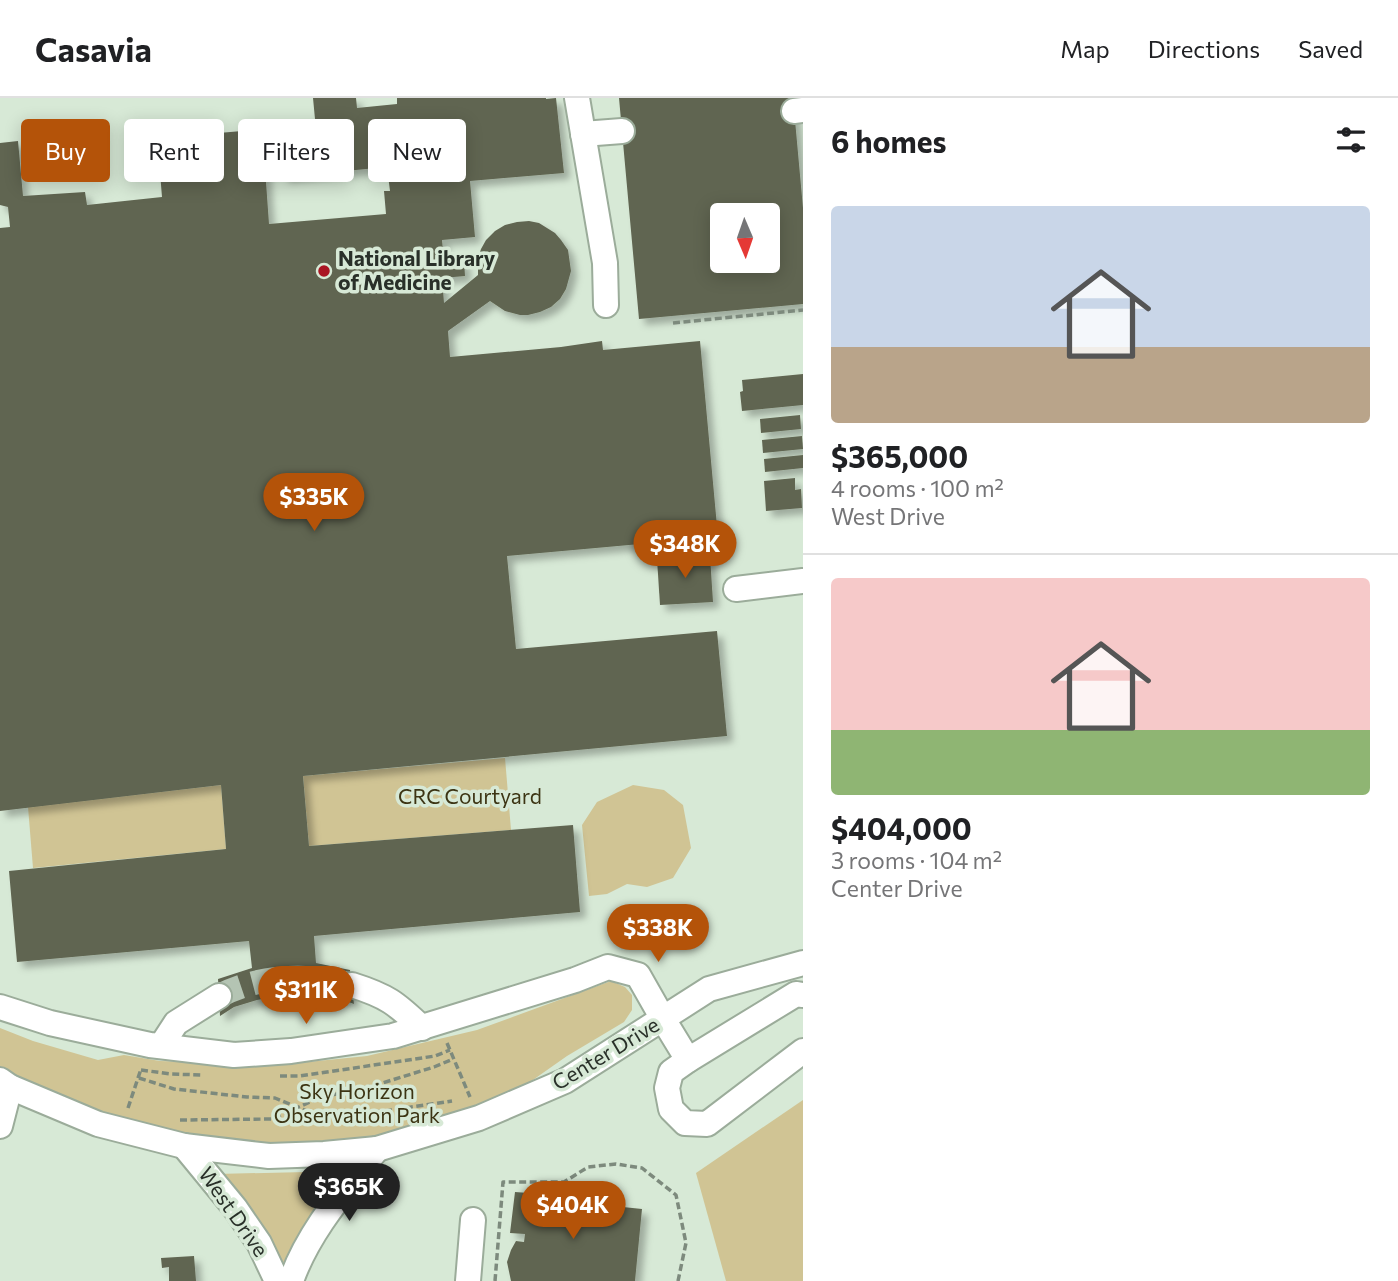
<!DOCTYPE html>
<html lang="en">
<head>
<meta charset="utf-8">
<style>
  body { margin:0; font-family:Commissioner,sans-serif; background:#f6f6f6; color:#202124; height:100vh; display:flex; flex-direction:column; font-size:26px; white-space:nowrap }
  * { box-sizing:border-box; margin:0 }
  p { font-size:23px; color:#757577 }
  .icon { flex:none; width:38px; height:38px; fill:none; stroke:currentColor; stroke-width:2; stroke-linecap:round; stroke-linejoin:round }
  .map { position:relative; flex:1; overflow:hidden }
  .side { display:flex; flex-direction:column; background:#fff; width:595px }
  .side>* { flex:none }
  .guide { position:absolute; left:21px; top:21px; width:665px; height:63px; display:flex; gap:14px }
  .needle { width:46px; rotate:178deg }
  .tools { position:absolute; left:710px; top:105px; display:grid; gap:14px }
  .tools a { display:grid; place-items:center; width:70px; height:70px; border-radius:7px; background:#fff; box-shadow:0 4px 18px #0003; font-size:35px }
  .price { position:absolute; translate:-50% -60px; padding:0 16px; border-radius:24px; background:#b45309; color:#fff; font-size:23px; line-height:46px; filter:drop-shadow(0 2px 4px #0008) }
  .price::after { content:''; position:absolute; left:50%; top:42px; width:21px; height:16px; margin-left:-10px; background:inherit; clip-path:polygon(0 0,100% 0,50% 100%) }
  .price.selected { background:#222; color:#fff }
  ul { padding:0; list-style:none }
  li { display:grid; align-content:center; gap:14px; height:371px; padding:0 28px }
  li+li { border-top:2px solid #e0e0e0 }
  li span { display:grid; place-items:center; height:217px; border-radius:7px; color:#555 }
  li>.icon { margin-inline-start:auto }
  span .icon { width:126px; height:126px; fill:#fffc; stroke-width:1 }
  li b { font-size:30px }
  h2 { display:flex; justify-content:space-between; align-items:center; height:84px; padding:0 28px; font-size:30px }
  .chip { padding:0 24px; border-radius:7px; background:#fff; box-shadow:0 4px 18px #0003; font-size:24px; line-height:63px }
  .chip.selected { background:#b45309; color:#fff }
  header { display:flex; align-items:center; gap:42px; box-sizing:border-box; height:98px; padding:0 35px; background:#fff; border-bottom:2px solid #e0e0e0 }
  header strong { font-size:33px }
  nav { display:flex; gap:38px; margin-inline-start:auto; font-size:24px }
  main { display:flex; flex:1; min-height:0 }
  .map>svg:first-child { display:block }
</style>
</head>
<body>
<header>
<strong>Casavia</strong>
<nav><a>Map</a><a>Directions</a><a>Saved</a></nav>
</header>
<main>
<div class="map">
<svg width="803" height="1183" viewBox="0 0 803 1183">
  <defs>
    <filter id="shadow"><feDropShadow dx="6" dy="6" stdDeviation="3.5" flood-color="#0004"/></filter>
  </defs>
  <rect width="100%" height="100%" fill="#d7e9d6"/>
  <!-- green -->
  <g fill="#d0c494">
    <polygon points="505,660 511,732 309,748 303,678"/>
    <polygon points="221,687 226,751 33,770 28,709"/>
    <polygon points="633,687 664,692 683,707 691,750 673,780 647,789 627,786 607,796 589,798 582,727 597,704"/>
    <polygon points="611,883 625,889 632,897 632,912 624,924 567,958 479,1020 377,1051 184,1048 0,982 0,930 33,943 98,962 124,957 160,963 278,967 367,958 477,932"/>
    <polygon points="803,1002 803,1183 726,1183 696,1075"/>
    <polygon points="347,1073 287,1169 216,1076"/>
  </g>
  <!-- building -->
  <g fill="#606551" fill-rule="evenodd" filter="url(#shadow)">
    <polygon points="313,0 356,0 357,10 397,6 397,0 546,0 546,1 556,0 564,75 470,83 475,139 442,142 444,164 464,162 465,178 442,180 444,205 478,177 478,160 481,151 486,142 495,133 505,127 517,124 529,123 539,125 555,135 561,142 568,152 571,173 566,191 560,201 551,209 540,214 528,217 520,217 505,213 490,203 448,233 450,259 561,249 602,243 603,252 700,243 718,439 507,458 516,551 717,533 727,638 303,678 309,748 573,727 580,814 314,838 316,865 350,872 354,906 338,900 316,896 285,897 257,902 234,909 220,918 218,881 252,870 249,843 17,864 9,773 226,751 221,687 0,713 0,130 10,129 8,109 0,107 0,45 18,43 23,98 85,94 87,107 162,99 159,62 174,63 172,39 242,33 244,57 264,56 269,126 386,116 384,93 390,93 387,69 283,79 278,24 315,21"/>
    <path d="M619,0H793L803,110V206L639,221ZM723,117H768V163H723Z"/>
    <polygon points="803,276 803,307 742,313 740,294 743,293 742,282"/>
    <polygon points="800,317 801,331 761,335 760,321"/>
    <polygon points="802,338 803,351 763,355 762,342"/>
    <polygon points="803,357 803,370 765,374 764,361"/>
    <polygon points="795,380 795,392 801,391 802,410 766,413 764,383"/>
    <polygon points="710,458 713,504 660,507 657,461"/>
    <polygon points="515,1094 556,1097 556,1102 642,1111 635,1183 511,1183 507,1164 511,1152 516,1143 524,1144 525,1136 510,1135"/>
    <polygon points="194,1158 196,1183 169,1183 169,1169 162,1170 161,1160"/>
  </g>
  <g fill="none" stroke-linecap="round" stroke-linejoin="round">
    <!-- minor-tunnel -->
    <path stroke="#b4c4b3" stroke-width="24" stroke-dasharray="24 12" stroke-linecap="butt" d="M219,898C260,877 308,875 352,887"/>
    <!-- minor casing -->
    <g stroke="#9bac9a" stroke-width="28">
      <g id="minor">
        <polyline points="577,0 605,165 606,207"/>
        <polyline points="794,13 803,12"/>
        <polyline points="583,36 622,33"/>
        <polyline points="736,491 803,483"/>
        <path d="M352,887C387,898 396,905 422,930"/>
        <polyline points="803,897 796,896 688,962 671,974 667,990 671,1011 685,1025 707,1026 803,953"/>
        <polyline points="0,909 50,925 150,947 234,957 291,953 393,938 575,882 608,869 638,877 663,921 688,962"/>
        <polyline points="161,948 176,925 219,898"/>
        <polyline points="0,982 10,989 98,1026 184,1048 269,1058 324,1056 377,1051 479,1020 565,983 709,891 803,865"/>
        <polyline points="0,1028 10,989"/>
        <polyline points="184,1048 235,1110 259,1145 277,1183"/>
        <path d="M291,1183C308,1134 345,1092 377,1051"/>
        <polyline points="468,1183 473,1122"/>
      </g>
    </g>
    <!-- path -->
    <g stroke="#7d8a7d" stroke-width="3.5" stroke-dasharray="7 3.5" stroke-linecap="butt">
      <polyline points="673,225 803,212"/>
      <polyline points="447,945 470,999"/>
      <polyline points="141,972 171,976 202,977"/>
      <polyline points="280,978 300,978 435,958 450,952"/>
      <polyline points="139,980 174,991 247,999 275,1000 319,1018 385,1013 452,1003"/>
      <polyline points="128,1010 141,971"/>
      <polyline points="180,1022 272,1021 319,1000 376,987 434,969 453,961"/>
      <polyline points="495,1183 503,1084 564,1084 588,1069 616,1066 642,1070 676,1097 686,1145 678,1183"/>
    </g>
    <!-- minor -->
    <use href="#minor" stroke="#fff" stroke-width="24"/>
  </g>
  <!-- markers -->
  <circle fill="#aa1523" stroke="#d7e9d6" stroke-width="2.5" cx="324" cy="173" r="7"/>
  <g text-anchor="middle" stroke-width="7" stroke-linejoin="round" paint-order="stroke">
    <!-- poi labels -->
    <g font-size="21" font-weight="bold" fill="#293029" stroke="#d7e9d6" text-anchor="start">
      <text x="338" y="168">National Library<tspan x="338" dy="24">of Medicine</tspan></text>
    </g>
    <!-- park labels -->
    <g font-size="21" fill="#3c3413" stroke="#d7e9d6">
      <text x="470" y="706">CRC Courtyard</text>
      <text x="357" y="1001">Sky Horizon<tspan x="357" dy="24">Observation Park</tspan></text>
    </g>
    <!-- street labels -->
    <g font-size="21" fill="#293029" stroke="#d7e9d6">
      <text transform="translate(606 956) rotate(-31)" y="7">Center Drive</text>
      <text transform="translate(233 1114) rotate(55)" y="7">West Drive</text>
    </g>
  </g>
</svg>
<div class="tools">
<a><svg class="needle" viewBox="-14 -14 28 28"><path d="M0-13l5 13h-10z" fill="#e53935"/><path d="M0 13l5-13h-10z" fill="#757577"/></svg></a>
</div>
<b class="price" style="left:314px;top:435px">$335K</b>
<b class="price" style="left:685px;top:482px">$348K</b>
<b class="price" style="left:658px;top:866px">$338K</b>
<b class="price" style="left:306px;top:928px">$311K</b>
<b class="price selected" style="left:349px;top:1125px">$365K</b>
<b class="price" style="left:573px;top:1143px">$404K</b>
<div class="guide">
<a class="chip selected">Buy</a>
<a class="chip">Rent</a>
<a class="chip">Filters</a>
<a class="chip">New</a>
</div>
</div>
<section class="side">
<h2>6 homes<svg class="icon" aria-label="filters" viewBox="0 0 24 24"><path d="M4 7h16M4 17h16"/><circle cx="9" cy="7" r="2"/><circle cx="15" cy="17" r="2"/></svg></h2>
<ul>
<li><span style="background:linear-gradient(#c9d6e8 65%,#b9a48a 0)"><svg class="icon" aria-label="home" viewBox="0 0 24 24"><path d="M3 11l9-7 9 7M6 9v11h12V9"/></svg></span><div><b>$365,000</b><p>4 rooms · 100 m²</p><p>West Drive</p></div></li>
<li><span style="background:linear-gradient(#f6c9c9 70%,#8fb573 0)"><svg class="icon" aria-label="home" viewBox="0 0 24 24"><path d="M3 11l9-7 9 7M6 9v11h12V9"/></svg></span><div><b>$404,000</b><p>3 rooms · 104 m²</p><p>Center Drive</p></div></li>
</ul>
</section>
</main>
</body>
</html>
